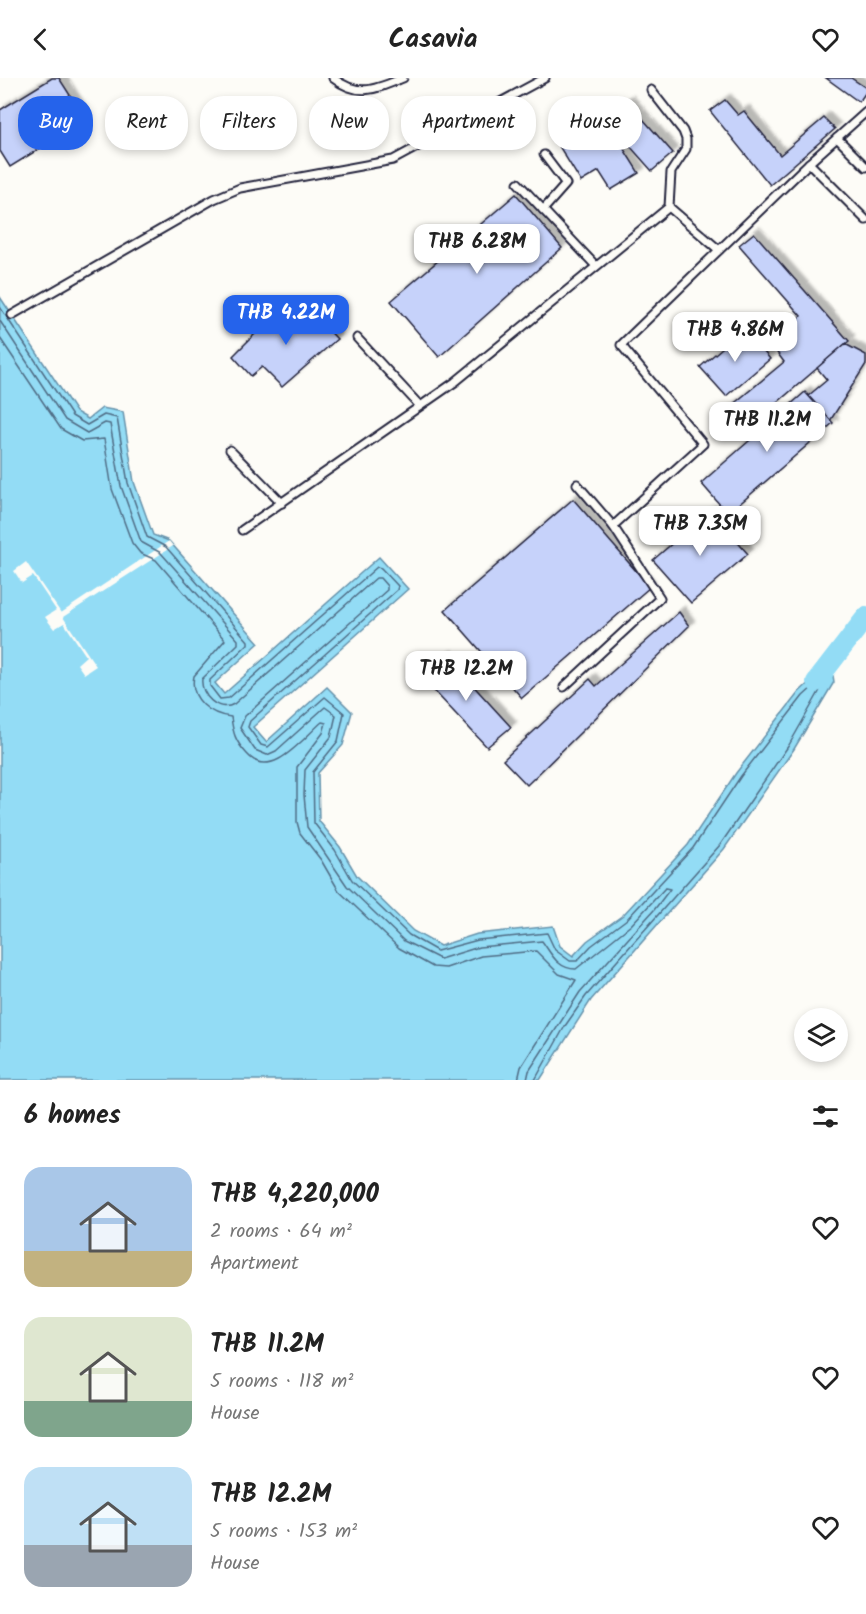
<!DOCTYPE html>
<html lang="en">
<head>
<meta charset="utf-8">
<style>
  body { margin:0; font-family:Kalam,sans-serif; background:#f2f2f2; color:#222; height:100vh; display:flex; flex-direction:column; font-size:22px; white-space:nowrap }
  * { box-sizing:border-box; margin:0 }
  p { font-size:20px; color:#767676 }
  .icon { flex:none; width:33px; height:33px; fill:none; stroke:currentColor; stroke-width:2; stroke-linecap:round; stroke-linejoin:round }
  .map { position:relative; height:1002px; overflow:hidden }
  .panel { display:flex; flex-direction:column; background:#fff; flex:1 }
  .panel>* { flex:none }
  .hud { position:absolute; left:18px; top:18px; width:831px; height:54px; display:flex; gap:12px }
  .buttons { position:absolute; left:794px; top:930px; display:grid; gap:12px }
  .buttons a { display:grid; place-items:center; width:54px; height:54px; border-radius:50%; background:#fff; box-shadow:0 3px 9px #0003; font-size:30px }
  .price { position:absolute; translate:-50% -51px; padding:0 14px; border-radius:12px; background:#fff; color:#222; font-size:20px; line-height:39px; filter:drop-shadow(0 2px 3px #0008) }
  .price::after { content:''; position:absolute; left:50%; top:36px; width:18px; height:14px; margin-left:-9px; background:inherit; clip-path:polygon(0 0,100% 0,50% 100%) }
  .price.on { background:#2563eb; color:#fff }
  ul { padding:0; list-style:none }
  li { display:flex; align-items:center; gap:18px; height:150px; padding:0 24px }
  li span { display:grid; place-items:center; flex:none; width:168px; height:120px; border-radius:18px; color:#555 }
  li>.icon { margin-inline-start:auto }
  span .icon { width:72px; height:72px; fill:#fffc; stroke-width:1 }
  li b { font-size:26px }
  h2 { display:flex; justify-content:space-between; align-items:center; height:72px; padding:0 24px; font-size:26px }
  .chip { padding:0 21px; border-radius:24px; background:#fff; box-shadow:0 3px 9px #0003; font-size:21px; line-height:54px }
  .chip.on { background:#2563eb; color:#fff }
  header { display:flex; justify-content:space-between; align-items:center; height:78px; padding:0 24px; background:#fff; font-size:27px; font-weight:600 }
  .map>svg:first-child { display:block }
</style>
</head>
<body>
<header><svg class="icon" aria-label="back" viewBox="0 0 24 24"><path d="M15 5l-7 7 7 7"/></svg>Casavia<svg class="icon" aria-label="heart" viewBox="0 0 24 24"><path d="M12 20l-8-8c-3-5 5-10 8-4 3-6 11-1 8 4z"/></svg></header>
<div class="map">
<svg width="866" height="1002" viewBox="0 0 866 1002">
  <defs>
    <filter id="shadow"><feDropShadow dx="5.5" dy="-5.5" stdDeviation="1.5" flood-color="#0004"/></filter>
  </defs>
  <rect width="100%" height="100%" fill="#fdfcf7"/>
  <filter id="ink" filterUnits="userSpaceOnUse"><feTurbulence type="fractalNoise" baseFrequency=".0167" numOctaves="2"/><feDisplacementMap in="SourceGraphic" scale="12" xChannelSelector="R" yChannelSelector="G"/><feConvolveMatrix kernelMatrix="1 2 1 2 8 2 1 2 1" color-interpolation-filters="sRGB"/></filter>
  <g filter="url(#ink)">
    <!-- water -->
    <polygon fill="#93dcf5" stroke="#6692ab" stroke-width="1.5" points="0,219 76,334 88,341 102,330 123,334 134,404 153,457 169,463 259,565 215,605 224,616 379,479 408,511 253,649 266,664 327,609 352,634 343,667 318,695 319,743 340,769 357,798 413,853 440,868 477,856 553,848 560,868 573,878 587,863 623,837 688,767 736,695 799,614 831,584 834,604 794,671 724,771 591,922 540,1002 0,1002"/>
    <!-- pier -->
    <polygon fill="#fdfcf7" points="169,463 173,468 63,539 96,588 84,596 77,586 86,578 64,545 54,551 45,539 56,532 33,498 22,505 14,493 26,484 61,535"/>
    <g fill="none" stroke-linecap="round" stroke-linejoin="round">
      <!-- shore -->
      <g stroke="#4f6c85" stroke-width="1.5">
        <polyline points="0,229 72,338 87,347 104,337 117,340 128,405 147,459 166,469 248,563 248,566 210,602 210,608 220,621 229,620 377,489 381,490 398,508 397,512 250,643 248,649 261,667 268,669 325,619 344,635 338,663 313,694 314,745 335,772 352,802 409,857 437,873 478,862 547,855 555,872 570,883 577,883 591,868 627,841 693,770 741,698 803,618 823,600 827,600 789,667 720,767 586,918 565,948 535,1002"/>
        <path d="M0,243L65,342L87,355L105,345L110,346L121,408L141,464L161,475L238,562V566L202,601C200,617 218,635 234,626L376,500H380L387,508V512L245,638L240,650L255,672L267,677L276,673L325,629L336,637L331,659L305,692L304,717L307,749L347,808L404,863L440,881L479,869L542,863C551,875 557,891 576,891L631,847L665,810L670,811L654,832L580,914L529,993L527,1002"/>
        <path d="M0,260L61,351L82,363L104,361L112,411L132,465L140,475L156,482L225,562L194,598C189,622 211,637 231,639C233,655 235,663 247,676C271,704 303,660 322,644L326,645L323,655L297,689V744L300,755L321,782L339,813L399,870L433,889L446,890L481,878L536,873L559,896L576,902L521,989L518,1002"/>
      </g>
      <!-- canal -->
      <polyline stroke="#93dcf5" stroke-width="20" points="816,604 866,539"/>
    </g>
    <!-- building -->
    <g fill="#c6d2fa" stroke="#22223b" stroke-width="1.5" filter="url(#shadow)">
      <polygon points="52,0 59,0 86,42 10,89 0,73 0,32"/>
      <polygon points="826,0 851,0 866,10 866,14 859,24"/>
      <polygon points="725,22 738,37 744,33 780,77 824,40 835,51 770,107 710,33"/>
      <polygon points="627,23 673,75 652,93 606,41"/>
      <polygon points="596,45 609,65 617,60 639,95 611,112 599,93 581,104 559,68"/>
      <polygon points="516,116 562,170 439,279 391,223"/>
      <polygon points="754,155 849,263 743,354 725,333 784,284 769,264 801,238 739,167"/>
      <polygon points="304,226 337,261 282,309 262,289 251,298 233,278 269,242 276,249"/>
      <polygon points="744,251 770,281 726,318 700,289"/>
      <polygon points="845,266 866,277 866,286 830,343 808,318 827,302 817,290"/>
      <polygon points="805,314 833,345 728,436 701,405"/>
      <polygon points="573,421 650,509 522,620 445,532"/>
      <polygon points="710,433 748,476 691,525 653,482"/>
      <polygon points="679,534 689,548 527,707 503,682 590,601 596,608"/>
      <polygon points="446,578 511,649 487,669 422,600"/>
    </g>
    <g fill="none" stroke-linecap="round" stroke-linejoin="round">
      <!-- lane casing -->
      <g stroke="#22223b" stroke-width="11">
        <g id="lane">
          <path d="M333,0C359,20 376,11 403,0"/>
          <polyline points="651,12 683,53 686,61 686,71 671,94 669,129"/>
          <polyline points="837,60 866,89"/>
          <polyline points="809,85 866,142"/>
          <polyline points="518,105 596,188"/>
          <polyline points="543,132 566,106 544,77"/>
          <polyline points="12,237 214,121 240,110 393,82 545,0"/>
          <polyline points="357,260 420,328"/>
          <polyline points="230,372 282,425"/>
          <polyline points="613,448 703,366 621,267 809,85 866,34"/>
          <polyline points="242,452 455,304 669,129 719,172"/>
          <polyline points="564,609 660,520 613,448 577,406"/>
        </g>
      </g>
      <!-- lane -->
      <use href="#lane" stroke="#fdfcf7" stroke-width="7"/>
    </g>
  </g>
</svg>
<div class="buttons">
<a><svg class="icon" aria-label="layers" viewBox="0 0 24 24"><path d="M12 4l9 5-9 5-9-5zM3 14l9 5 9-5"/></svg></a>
</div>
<b class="price" style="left:477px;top:197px">THB 6.28M</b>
<b class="price on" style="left:286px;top:268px">THB 4.22M</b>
<b class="price" style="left:735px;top:285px">THB 4.86M</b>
<b class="price" style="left:767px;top:375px">THB 11.2M</b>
<b class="price" style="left:700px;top:479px">THB 7.35M</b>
<b class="price" style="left:466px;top:624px">THB 12.2M</b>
<div class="hud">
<a class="chip on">Buy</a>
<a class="chip">Rent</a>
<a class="chip">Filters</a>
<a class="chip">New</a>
<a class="chip">Apartment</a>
<a class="chip">House</a>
</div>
</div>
<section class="panel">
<h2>6 homes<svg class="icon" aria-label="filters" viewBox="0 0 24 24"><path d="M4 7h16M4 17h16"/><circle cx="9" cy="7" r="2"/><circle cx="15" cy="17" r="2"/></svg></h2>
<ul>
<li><span style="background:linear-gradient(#a9c7e8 70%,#c2b280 0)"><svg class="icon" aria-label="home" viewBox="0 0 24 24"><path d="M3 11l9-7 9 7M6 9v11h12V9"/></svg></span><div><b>THB 4,220,000</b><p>2 rooms · 64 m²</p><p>Apartment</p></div><svg class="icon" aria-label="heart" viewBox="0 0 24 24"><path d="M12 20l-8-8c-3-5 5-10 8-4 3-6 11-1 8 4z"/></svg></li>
<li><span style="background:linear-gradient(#dfe7d0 70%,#7fa58c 0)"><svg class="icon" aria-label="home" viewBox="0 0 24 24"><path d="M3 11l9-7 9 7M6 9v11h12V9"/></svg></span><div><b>THB 11.2M</b><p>5 rooms · 118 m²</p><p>House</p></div><svg class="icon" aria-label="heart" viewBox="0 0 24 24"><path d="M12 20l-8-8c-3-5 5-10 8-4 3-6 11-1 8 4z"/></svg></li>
<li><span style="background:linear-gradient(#bfe0f5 65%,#9aa5b1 0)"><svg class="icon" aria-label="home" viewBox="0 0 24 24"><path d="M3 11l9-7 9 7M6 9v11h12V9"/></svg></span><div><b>THB 12.2M</b><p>5 rooms · 153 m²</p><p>House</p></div><svg class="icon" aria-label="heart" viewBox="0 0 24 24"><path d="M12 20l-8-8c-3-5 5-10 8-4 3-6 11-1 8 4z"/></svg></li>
</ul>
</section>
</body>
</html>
